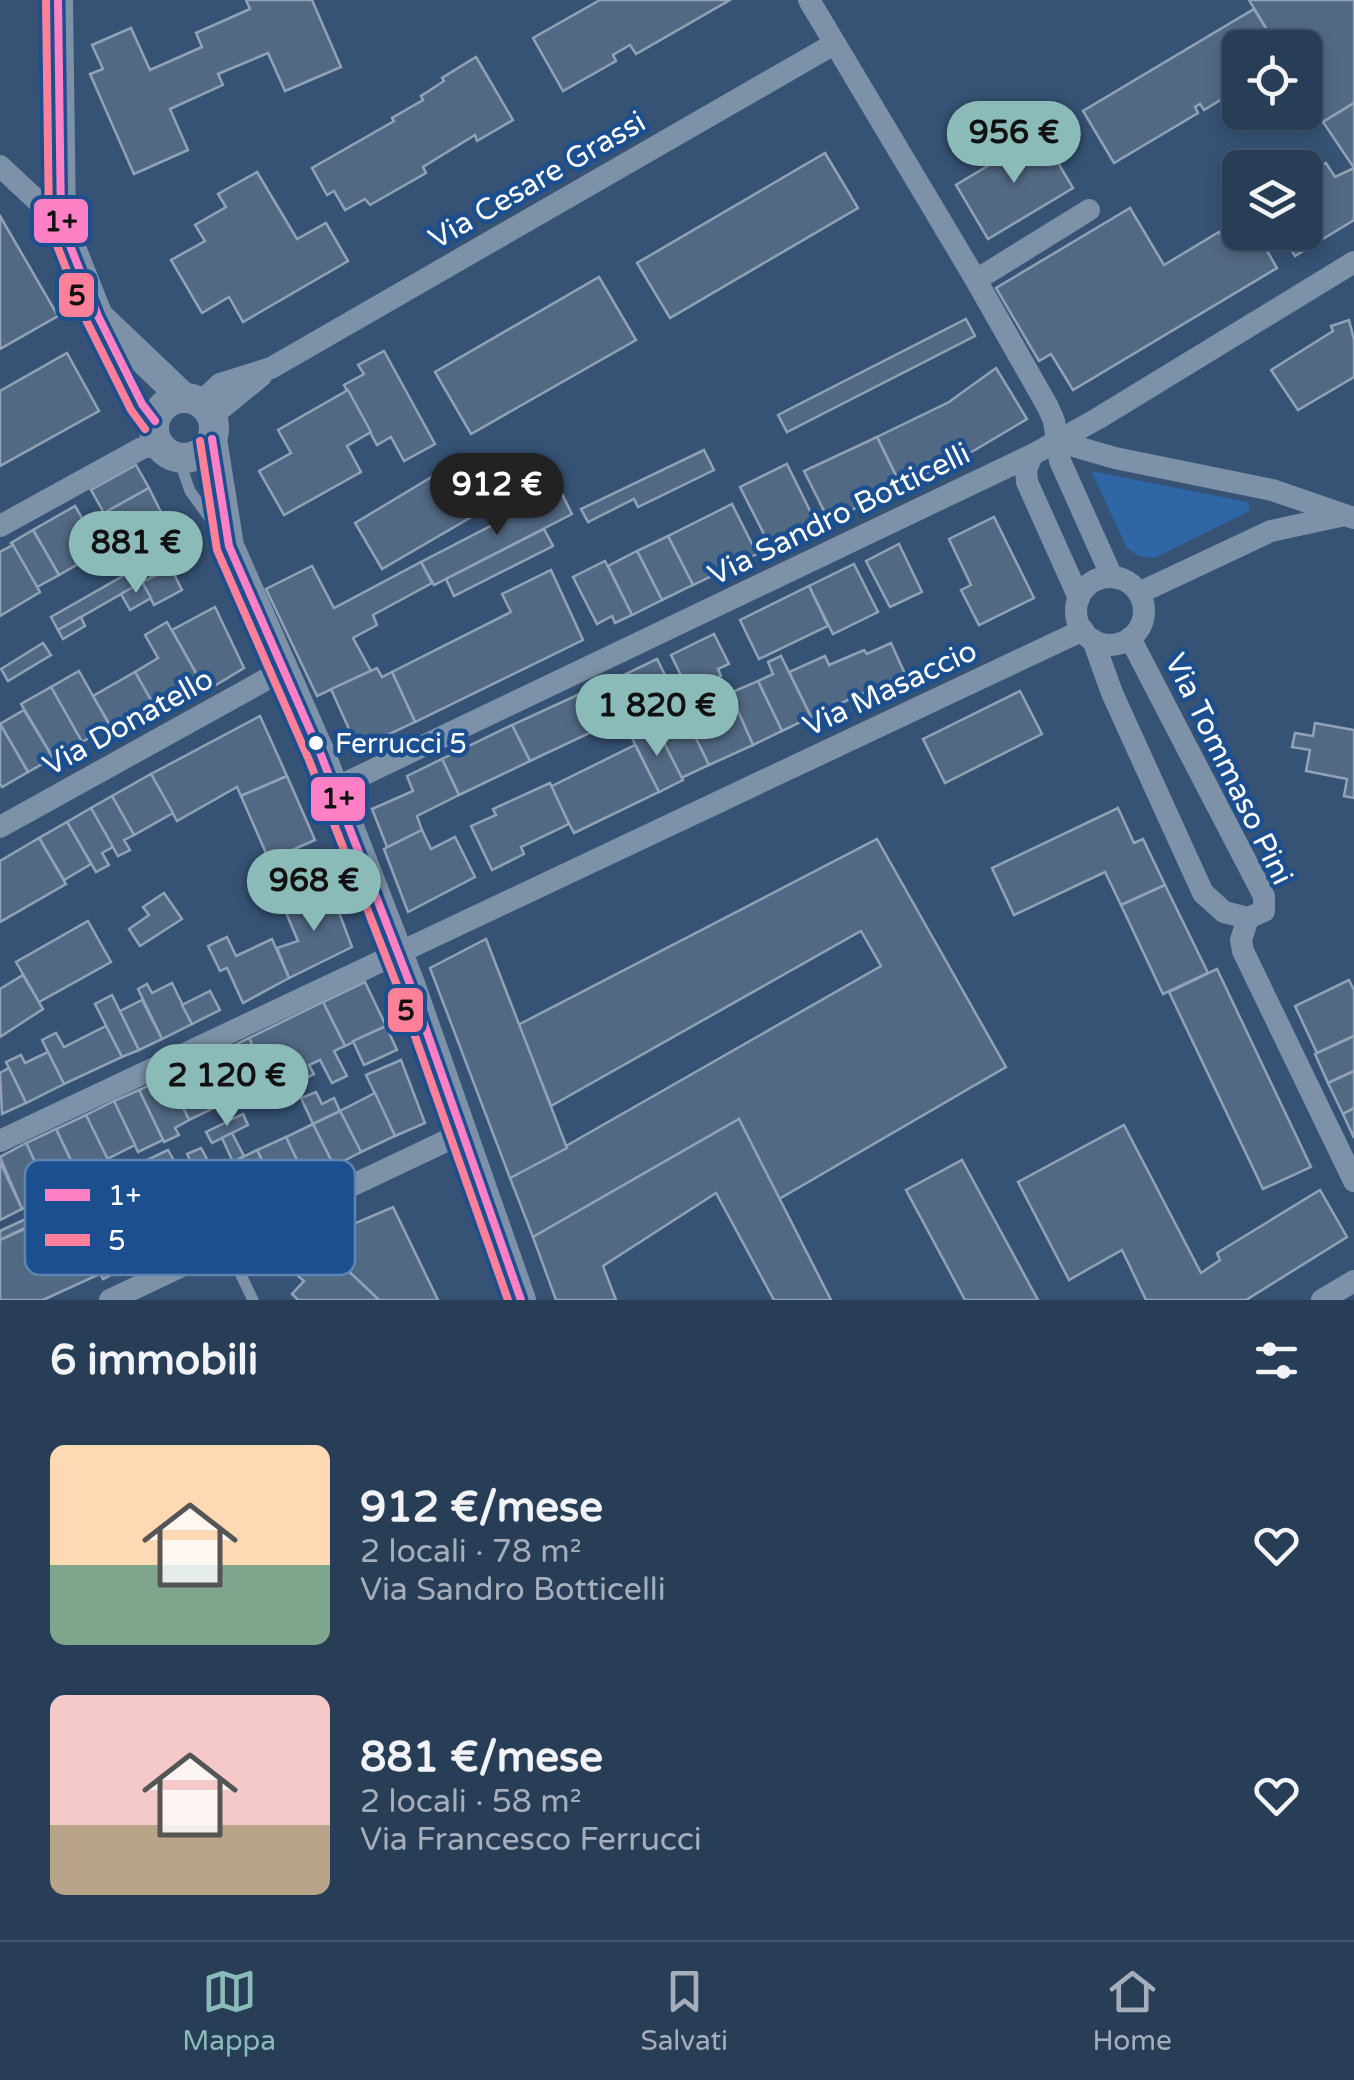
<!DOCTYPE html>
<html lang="it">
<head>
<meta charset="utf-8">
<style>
  body { margin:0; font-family:"Varela Round",sans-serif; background:#344961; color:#f1f3f6; height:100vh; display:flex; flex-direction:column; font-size:38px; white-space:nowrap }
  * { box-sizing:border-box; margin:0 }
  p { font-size:32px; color:#a5aeba }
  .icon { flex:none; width:55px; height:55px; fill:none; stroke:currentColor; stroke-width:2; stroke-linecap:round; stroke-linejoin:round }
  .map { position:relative; height:1300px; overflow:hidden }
  .panel { display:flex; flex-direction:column; background:#283e57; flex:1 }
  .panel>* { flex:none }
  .buttons { position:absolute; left:1222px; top:30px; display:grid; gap:20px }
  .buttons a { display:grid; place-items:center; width:100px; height:100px; border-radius:15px; background:#283e57; box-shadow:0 5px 15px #0003,0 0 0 2px #44576d; font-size:50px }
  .price { position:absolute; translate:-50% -85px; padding:0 22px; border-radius:35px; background:#8bbbb9; color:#111; font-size:32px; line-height:65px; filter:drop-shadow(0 2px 5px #0008) }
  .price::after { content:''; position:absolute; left:50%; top:60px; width:30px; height:22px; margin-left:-15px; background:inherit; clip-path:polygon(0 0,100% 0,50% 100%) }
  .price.active { background:#222; color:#fff }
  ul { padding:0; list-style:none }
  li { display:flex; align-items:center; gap:30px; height:250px; padding:0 50px }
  li span { display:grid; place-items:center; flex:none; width:280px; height:200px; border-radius:15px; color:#555 }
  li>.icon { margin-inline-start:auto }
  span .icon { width:120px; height:120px; fill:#fffc; stroke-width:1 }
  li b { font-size:42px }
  h2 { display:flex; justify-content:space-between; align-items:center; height:120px; padding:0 50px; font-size:42px }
  .tabs { display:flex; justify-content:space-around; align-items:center; height:140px; border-top:2px solid #44576d; background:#283e57; font-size:28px; color:#a5aeba }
  .tabs a { display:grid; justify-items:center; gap:5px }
  .tabs .active { color:#8bbbb9 }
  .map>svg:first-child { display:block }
</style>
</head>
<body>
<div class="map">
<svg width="1354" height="1300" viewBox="0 0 1354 1300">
  <rect width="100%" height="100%" fill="#365274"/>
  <!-- green -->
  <polygon fill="#2f66a5" points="1091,471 1248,502 1250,511 1154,558 1139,556 1127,548"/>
  <!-- building -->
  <g fill="#526984" stroke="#92a2b6" stroke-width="2.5">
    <polygon points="246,0 312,0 341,67 285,91 268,53 218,74 223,85 170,109 188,150 134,174 90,74 103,69 92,45 131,28 150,70 202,47 196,33 250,9"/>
    <polygon points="600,0 730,0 636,54 630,45 613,55 616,61 563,91 533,38"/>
    <polygon points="1249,0 1354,0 1354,103 1323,122 1305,92 1305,48 1278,48"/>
    <polygon points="1254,9 1278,48 1240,48 1240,88 1204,110 1200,104 1195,107 1198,113 1114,163 1083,111"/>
    <polygon points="476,57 513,120 477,141 475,135 423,167 426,173 370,205 365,199 345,210 334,191 327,195 312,168 394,121 392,118 423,100 421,96 444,81 442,78"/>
    <polygon points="1354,103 1354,168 1323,122"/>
    <polygon points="1041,134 1073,188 988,239 956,185"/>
    <polygon points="825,153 858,208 670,318 637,263"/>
    <polygon points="1326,163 1335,177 1354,168 1354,220 1295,256 1280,232 1305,232 1305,175"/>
    <polygon points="257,172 297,239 326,223 348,261 243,322 229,297 202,313 171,260 205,241 195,225 226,207 218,194"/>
    <polygon points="1130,208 1164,265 1219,232 1225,242 1241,232 1256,232 1277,268 1073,390 1051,354 1039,361 996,288"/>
    <polygon points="0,216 58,316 0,349"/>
    <polygon points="599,277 636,340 471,434 435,372"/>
    <polygon points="966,319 975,336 787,432 778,415"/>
    <polygon points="1349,320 1354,340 1354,377 1298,410 1271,370 1333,331 1331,326"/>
    <polygon points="384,351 435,444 404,461 391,437 377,445 344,385 364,374 358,365"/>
    <polygon points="67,353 99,411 0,466 0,391"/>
    <polygon points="996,368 1027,419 975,450 901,486 877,437 949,402"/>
    <polygon points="348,390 371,432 347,446 361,472 284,515 259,471 291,453 278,430"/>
    <polygon points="877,437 901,486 829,521 804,471"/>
    <polygon points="704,450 714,470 638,507 634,499 588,522 581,509"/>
    <polygon points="787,464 816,523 770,546 740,487"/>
    <polygon points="136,465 149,488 104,513 91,490"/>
    <polygon points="445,469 473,516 382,569 355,523"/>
    <polygon points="149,488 161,512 106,543 95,523 107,516 104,513"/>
    <polygon points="560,490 572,514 434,585 421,562"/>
    <polygon points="732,504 757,554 693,585 668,536"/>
    <polygon points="75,506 101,551 59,575 33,530"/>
    <polygon points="161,512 187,559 151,578 136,549 130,553 120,535"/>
    <polygon points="994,517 1034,598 979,625 961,590 971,585 949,539"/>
    <polygon points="544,529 553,546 454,596 446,579"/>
    <polygon points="33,530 59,575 37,587 11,543"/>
    <polygon points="120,535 130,553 119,559 113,550 103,555 98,547"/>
    <polygon points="668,536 693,585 662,600 637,551"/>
    <polygon points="899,544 922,592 890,607 866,561"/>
    <polygon points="13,545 40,592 0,616 0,552"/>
    <polygon points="637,551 662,600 632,615 608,566"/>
    <polygon points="605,561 632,615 615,623 612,616 597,624 573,577"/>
    <polygon points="421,562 432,583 373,615 377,625 353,638 371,671 317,696 266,589 312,566 334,608"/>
    <polygon points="854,564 878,612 833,634 809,586"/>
    <polygon points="171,568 182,590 154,605 142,582"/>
    <polygon points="551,570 583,640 415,722 392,672 511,612 502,594"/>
    <polygon points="130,572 137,585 58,630 51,617"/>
    <polygon points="142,582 151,598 130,610 121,594"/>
    <polygon points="809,586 828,626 759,659 740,620"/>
    <polygon points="215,607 244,668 206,691 172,630"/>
    <polygon points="81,617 85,626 63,639 58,630"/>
    <polygon points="167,622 206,691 160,716 135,672 158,658 145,635"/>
    <polygon points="714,634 729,664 718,669 721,676 710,682 713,687 692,698 671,655"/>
    <polygon points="43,643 51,655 8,681 1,669"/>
    <polygon points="891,643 905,674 811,717 789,672 825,656 829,665 864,650 867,654"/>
    <polygon points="781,656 811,717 782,731 758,681 773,674 768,662"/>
    <polygon points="657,659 673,691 647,704 651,714 627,725 607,683"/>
    <polygon points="377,668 382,677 392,672 415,722 358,749 331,689"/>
    <polygon points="79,671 110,726 82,742 51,687"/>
    <polygon points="135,672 160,716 118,739 93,696"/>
    <polygon points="758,681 782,731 753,745 730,693"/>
    <polygon points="597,686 613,722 530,761 512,725"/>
    <polygon points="51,687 82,742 53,758 21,704"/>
    <polygon points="1020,691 1042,734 945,783 923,739"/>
    <polygon points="730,693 753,745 709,765 693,733 715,723 706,703"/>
    <polygon points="24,710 53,758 28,772 0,724"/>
    <polygon points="683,712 709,765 681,778 655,725"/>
    <polygon points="260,716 287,776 241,796 237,787 177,821 151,774"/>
    <polygon points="1315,723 1354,730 1354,798 1344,796 1347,779 1306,771 1310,750 1292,747 1295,733 1313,736"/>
    <polygon points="0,724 28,772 2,787 0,784"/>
    <polygon points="512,725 530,761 459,795 442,759"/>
    <polygon points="655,725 683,780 659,792 632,738"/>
    <polygon points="635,745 659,792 574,833 550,787"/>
    <polygon points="442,759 459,795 417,816 422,830 387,847 372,809 413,791 407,776"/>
    <polygon points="151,774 173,813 134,835 112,796"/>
    <polygon points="287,776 315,840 269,860 241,796"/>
    <polygon points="550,783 569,824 521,847 524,854 492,870 471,826 496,815 493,809"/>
    <polygon points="112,796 134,835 124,840 130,850 118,856 91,808"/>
    <polygon points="91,808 113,847 102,853 109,865 96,872 67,822"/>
    <polygon points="1118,808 1134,843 1143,839 1165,885 1121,905 1105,872 1014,915 992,868"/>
    <polygon points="67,822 91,864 64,880 39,838"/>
    <polygon points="422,830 431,849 455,837 475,877 408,912 384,849"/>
    <polygon points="39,838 66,884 0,922 0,861"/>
    <polygon points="877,839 1006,1067 779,1199 739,1119 533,1237 510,1178 881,966 861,931 551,1106 518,1025"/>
    <polygon points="320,860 331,891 278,910 267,879"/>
    <polygon points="1165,885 1208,973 1163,994 1121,905"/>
    <polygon points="331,891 352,947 289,978 277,948 298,941 284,908"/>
    <polygon points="164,893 182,919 140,946 129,929 149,915 143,907"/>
    <polygon points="88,921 111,962 39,1002 16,962"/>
    <polygon points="227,937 236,956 272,939 289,978 243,1003 227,968 220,971 208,946"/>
    <polygon points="486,939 567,1148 510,1178 430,968"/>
    <polygon points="1217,969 1311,1167 1263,1189 1169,992"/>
    <polygon points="23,975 43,1009 0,1037 0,989"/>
    <polygon points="1349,980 1354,990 1354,1036 1317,1053 1295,1006"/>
    <polygon points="365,982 386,1026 345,1046 323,1002"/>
    <polygon points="172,983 192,1024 162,1039 138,989 147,984 152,993"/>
    <polygon points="210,991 220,1010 192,1024 182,1005"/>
    <polygon points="112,995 139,1050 122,1057 95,1004"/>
    <polygon points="142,1000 162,1039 139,1050 120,1011"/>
    <polygon points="323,1002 345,1046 334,1051 347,1076 332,1083 320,1060 309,1065 314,1074 299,1082 293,1071 282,1077 285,1081 272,1087 249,1038"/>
    <polygon points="106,1026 122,1057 64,1084 42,1040 56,1033 64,1047"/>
    <polygon points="386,1026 397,1050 364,1065 353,1041"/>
    <polygon points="1354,1036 1354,1071 1328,1083 1315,1054"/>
    <polygon points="249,1038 270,1083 258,1089 260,1094 242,1103 219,1053"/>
    <polygon points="48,1052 64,1084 26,1103 6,1062 21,1055 25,1063"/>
    <polygon points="219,1053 239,1096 216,1107 194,1063"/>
    <polygon points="401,1060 425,1123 395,1136 366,1075"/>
    <polygon points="194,1063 216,1107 189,1120 168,1076"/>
    <polygon points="9,1068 26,1103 2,1114 0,1073"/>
    <polygon points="1354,1071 1354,1108 1343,1114 1328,1083"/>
    <polygon points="168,1076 189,1120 175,1128 179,1135 164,1142 139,1090"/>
    <polygon points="139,1090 163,1140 138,1152 114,1101"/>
    <polygon points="316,1092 322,1104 334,1098 340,1111 313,1124 301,1098"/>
    <polygon points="375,1093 395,1136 361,1152 340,1111"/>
    <polygon points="114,1101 135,1145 107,1159 86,1115"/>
    <polygon points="1354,1108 1354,1138 1343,1114"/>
    <polygon points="340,1111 361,1152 334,1166 313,1124"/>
    <polygon points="243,1114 248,1125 212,1143 206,1132"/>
    <polygon points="86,1115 114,1172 84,1187 56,1129"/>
    <polygon points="739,1119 831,1300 774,1300 716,1193 603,1266 616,1300 556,1300 533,1237"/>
    <polygon points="313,1124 334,1166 306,1179 286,1137"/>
    <polygon points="1124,1125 1201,1273 1220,1260 1217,1253 1320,1190 1347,1237 1246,1300 1146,1300 1122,1250 1069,1280 1018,1182"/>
    <polygon points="56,1129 81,1182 51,1196 26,1143"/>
    <polygon points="232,1133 244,1156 233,1162 222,1138"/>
    <polygon points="286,1137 306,1179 278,1193 257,1150"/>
    <polygon points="26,1143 51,1196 22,1209 0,1157"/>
    <polygon points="201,1148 207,1159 193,1166 187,1154"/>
    <polygon points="168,1150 173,1159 123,1184 118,1174"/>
    <polygon points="257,1150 278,1193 255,1205 233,1162"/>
    <polygon points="962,1160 1038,1300 965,1300 906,1190"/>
    <polygon points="0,1162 22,1209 0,1220"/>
    <polygon points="393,1207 438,1300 379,1300 324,1248 307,1266 300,1256 316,1240"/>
    <polygon points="43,1211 46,1218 0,1240 0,1231"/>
    <polygon points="120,1217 141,1260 103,1279 81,1234"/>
    <polygon points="75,1221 100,1274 43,1300 0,1300 0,1240 29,1227 33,1238"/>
    <polygon points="324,1248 379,1300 298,1300 292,1294 304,1281 298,1276"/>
  </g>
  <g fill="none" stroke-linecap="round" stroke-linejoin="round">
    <!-- service -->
    <g stroke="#7d92a8" stroke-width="11">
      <polyline points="111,342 142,404 155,421"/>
      <polyline points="178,457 190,491 216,527"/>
      <polyline points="227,1246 253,1300"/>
    </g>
    <!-- minor -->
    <g stroke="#7d92a8" stroke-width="22">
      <polyline points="809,0 976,280 1048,407 1054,421 1060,461 1112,577"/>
      <polyline points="0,166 61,223"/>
      <polyline points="976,280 1089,210"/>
      <polyline points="200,403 220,384 271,368 834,44"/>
      <polyline points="212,416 261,376"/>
      <polyline points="1056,441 1115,458 1272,490 1354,518"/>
      <polyline points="1032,455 1026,470 1027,482 1079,598"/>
      <polyline points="0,526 142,448 160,445"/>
      <circle cx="1110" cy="611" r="34"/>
      <polyline points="1139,593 1271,531 1340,516"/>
      <polyline points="1093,640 1112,693 1203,893 1224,912 1248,918 1264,911 1264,896 1130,638"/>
      <polyline points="333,789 1032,455 1097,419 1354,262"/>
      <polyline points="0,827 285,669"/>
      <polyline points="1248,918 1241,940 1243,951 1354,1181"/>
      <polyline points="0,1141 1083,630"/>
      <polyline points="110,1300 465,1132"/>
      <polyline points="1322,1300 1354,1281"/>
    </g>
    <!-- tertiary -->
    <g stroke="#7d92a8" stroke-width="30">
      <polyline points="58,0 61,223 98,316 184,398"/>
      <circle cx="184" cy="428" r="30"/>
      <polyline points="212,439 229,546 321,755 410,984 521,1300"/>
    </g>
    <!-- bus-1 casing -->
    <g stroke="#1b4f8f" stroke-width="15">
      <g id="bus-1">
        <polyline points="58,0 61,223 98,316 142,404 155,421"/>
        <polyline points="212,439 229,546 321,755 410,984 521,1300"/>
      </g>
    </g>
    <!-- bus-2 casing -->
    <g stroke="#1b4f8f" stroke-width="15">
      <g id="bus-2">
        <polyline points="46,0 49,225 87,322 131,410 145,429"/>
        <polyline points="200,441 217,550 309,760 398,988 508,1300"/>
      </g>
    </g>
    <!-- bus-1 -->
    <use href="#bus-1" stroke="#ff80c5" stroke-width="8"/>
    <!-- bus-2 -->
    <use href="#bus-2" stroke="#ff8098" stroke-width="8"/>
  </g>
  <!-- markers -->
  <circle fill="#fff" stroke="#1b4f8f" stroke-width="4" cx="316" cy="743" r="9"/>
  <g text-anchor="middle" stroke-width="9" stroke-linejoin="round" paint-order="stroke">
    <!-- bus labels -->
    <g font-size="28" fill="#fff" stroke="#1b4f8f" text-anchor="start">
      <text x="335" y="753">Ferrucci 5</text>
    </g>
    <!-- street labels -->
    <g font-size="30" fill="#fff" stroke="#1b4f8f">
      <text transform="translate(537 180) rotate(-30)" y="10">Via Cesare Grassi</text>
      <text transform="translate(839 514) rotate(-26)" y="10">Via Sandro Botticelli</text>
      <text transform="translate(890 688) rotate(-25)" y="10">Via Masaccio</text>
      <text transform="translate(128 722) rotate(-29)" y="10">Via Donatello</text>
      <text transform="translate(1229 769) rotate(64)" y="10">Via Tommaso Pini</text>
    </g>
  </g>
  <!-- legend -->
  <rect x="25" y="1160" width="330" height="115" rx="15" fill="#1b4f8f" stroke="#5f84b1" stroke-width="2.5"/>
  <rect x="45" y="1189" width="45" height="12" fill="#ff80c5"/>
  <rect x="45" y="1234" width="45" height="12" fill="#ff8098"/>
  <g font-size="28" fill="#fff">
    <text x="108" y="1205">1+</text>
    <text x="108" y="1250">5</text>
  </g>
  <g stroke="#1b4f8f" stroke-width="4">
    <rect x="32" y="197" width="58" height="48" rx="10" fill="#ff80c5"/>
    <rect x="57" y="271" width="39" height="48" rx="10" fill="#ff8098"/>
    <rect x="309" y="775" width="58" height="48" rx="10" fill="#ff80c5"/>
    <rect x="386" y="986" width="39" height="48" rx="10" fill="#ff8098"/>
  </g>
  <g font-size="28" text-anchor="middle" font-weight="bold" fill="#111">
    <text x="61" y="231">1+</text>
    <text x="77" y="305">5</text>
    <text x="338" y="808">1+</text>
    <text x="406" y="1020">5</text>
  </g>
</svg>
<div class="buttons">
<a><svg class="icon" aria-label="locate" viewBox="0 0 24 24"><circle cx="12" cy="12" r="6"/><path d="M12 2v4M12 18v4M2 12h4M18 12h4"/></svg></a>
<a><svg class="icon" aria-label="layers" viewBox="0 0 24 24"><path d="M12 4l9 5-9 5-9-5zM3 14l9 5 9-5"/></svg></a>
</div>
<b class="price" style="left:1014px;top:186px">956 €</b>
<b class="price active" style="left:497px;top:538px">912 €</b>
<b class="price" style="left:136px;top:596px">881 €</b>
<b class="price" style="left:657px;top:759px">1 820 €</b>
<b class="price" style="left:314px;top:934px">968 €</b>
<b class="price" style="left:227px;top:1129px">2 120 €</b>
</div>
<section class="panel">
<h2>6 immobili<svg class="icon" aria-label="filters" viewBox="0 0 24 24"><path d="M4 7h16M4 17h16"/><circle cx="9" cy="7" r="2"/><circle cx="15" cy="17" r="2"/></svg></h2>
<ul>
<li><span style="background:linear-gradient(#ffd9b3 60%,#7fa58c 0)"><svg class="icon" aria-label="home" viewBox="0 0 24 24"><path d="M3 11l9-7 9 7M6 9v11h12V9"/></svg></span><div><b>912 €/mese</b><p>2 locali · 78 m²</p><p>Via Sandro Botticelli</p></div><svg class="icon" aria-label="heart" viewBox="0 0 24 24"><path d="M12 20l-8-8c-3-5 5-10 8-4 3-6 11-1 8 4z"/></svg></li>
<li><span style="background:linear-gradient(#f6c9c9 65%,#b9a48a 0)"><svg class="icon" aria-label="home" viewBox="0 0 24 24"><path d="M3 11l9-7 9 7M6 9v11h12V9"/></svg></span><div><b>881 €/mese</b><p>2 locali · 58 m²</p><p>Via Francesco Ferrucci</p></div><svg class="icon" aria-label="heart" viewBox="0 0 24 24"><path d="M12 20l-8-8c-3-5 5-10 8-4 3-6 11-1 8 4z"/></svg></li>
</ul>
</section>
<nav class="tabs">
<a class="active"><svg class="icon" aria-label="map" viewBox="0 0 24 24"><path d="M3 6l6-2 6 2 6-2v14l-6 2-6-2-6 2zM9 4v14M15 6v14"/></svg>Mappa</a>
<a><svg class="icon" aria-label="saved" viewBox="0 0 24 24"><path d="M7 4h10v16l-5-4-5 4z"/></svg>Salvati</a>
<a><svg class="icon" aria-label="home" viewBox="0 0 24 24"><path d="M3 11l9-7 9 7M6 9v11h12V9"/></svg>Home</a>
</nav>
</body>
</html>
